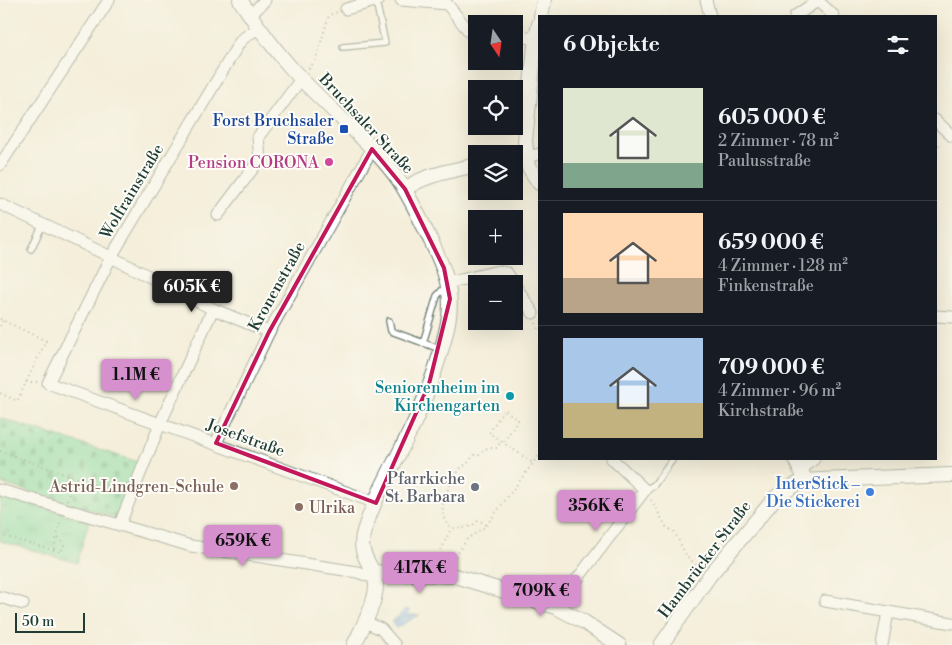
<!DOCTYPE html>
<html lang="de">
<head>
<meta charset="utf-8">
<style>
  body { margin:0; font-family:"Libre Bodoni",serif; background:#242831; color:#f1f3f6; height:100vh; display:flex; flex-direction:column; font-size:19px; white-space:nowrap }
  * { box-sizing:border-box; margin:0 }
  p { font-size:16px; color:#9ea1a6 }
  .icon { flex:none; width:28px; height:28px; fill:none; stroke:currentColor; stroke-width:2; stroke-linecap:round; stroke-linejoin:round }
  .map { position:relative; flex:1; overflow:hidden }
  .sheet { position:absolute; left:538px; top:15px; width:399px; height:445px; display:flex; flex-direction:column; background:#171b24; border-radius:0px; box-shadow:0 5px 20px #0002 }
  .sheet>* { flex:none }
  .needle { width:32px; rotate:167deg }
  .tools { position:absolute; left:468px; top:15px; display:grid; gap:10px }
  .tools a { display:grid; place-items:center; width:55px; height:55px; border-radius:0px; background:#171b24; box-shadow:0 5px 20px #0002; font-size:25px }
  .scale { position:absolute; left:15px; bottom:12px; width:70px; box-sizing:border-box; padding-left:5px; border:2px solid #1f3d34; border-top:0; font-size:14px; line-height:18px; white-space:nowrap; color:#1f3d34; -webkit-text-stroke:4px #fdfcf7; paint-order:stroke }
  .price { position:absolute; translate:-50% -42px; padding:0 11px; border-radius:5px; background:#d690ce; color:#111; font-size:16px; line-height:32px; filter:drop-shadow(0 1px 2px #0008) }
  .price::after { content:''; position:absolute; left:50%; top:30px; width:15px; height:11px; margin-left:-8px; background:inherit; clip-path:polygon(0 0,100% 0,50% 100%) }
  .price.active { background:#222; color:#fff }
  ul { padding:0; list-style:none }
  li { display:flex; align-items:center; gap:15px; height:125px; padding:0 25px }
  li+li { border-top:1px solid #363941 }
  li span { display:grid; place-items:center; flex:none; width:140px; height:100px; border-radius:0px; color:#555 }
  li>.icon { margin-inline-start:auto }
  span .icon { width:60px; height:60px; fill:#fffc; stroke-width:1 }
  li b { font-size:21px }
  h2 { display:flex; justify-content:space-between; align-items:center; height:60px; padding:0 25px; font-size:21px }
  .map>svg:first-child { display:block }
</style>
</head>
<body>
<div class="map">
<svg width="952" height="645" viewBox="0 0 952 645">
  <defs>
    <pattern id="cemetery-stones" width="16" height="16" patternUnits="userSpaceOnUse" patternTransform="scale(1.25)"><rect width="16" height="16" fill="#83dca2"/><path d="M2 7V4a2 2 0 0 1 4 0v3zM10 15v-3a2 2 0 0 1 4 0v3z" fill="#6bb485"/></pattern>
    <pattern id="park-tufts" width="24" height="20" patternUnits="userSpaceOnUse" patternTransform="scale(1.25)"><rect width="24" height="20" fill="#83dca2"/><path d="M3 7l-1-3M5 7V3M7 7l1-3M15 17l-1-3M17 17v-4M19 17l1-3" fill="none" stroke="#6bb485"/></pattern>
    <pattern id="water-waves" width="16" height="10" patternUnits="userSpaceOnUse" patternTransform="scale(1.25)"><rect width="16" height="10" fill="#7bb2ea"/><path d="M0 5q4-4 8 0t8 0" fill="none" stroke="#6492be"/></pattern>
  </defs>
  <rect width="100%" height="100%" fill="#fdfcf7"/>
  <filter id="ink" filterUnits="userSpaceOnUse"><feTurbulence type="fractalNoise" baseFrequency=".02" numOctaves="2"/><feDisplacementMap in="SourceGraphic" scale="10" xChannelSelector="R" yChannelSelector="G"/><feConvolveMatrix kernelMatrix="1 2 1 2 8 2 1 2 1" color-interpolation-filters="sRGB"/></filter>
  <filter id="wash" filterUnits="userSpaceOnUse"><feTurbulence type="fractalNoise" baseFrequency=".0096" numOctaves="4" result="noise"/><feDisplacementMap in="SourceGraphic" scale="20" xChannelSelector="R" yChannelSelector="G"/><feGaussianBlur stdDeviation="1.12" result="paint"/><feColorMatrix in="noise" values="0 0 0 0 0 0 0 0 0 0 0 0 0 0 0 0 0 1.4 0 .05"/><feComposite in="paint" operator="in"/></filter>
  <g filter="url(#wash)">
    <rect width="100%" height="100%" fill="#f4eeda"/>
    <!-- cemetery -->
    <polygon fill="url(#cemetery-stones)" stroke="#518c6b" points="0,418 138,462 117,518 0,483"/>
    <!-- park -->
    <polygon fill="url(#park-tufts)" stroke="#518c6b" points="0,495 89,521 77,563 0,541"/>
    <!-- water -->
    <polygon fill="url(#water-waves)" stroke="#4d788f" points="405,609 409,610 407,615 420,615 396,628 392,621 401,614"/>
  </g>
  <g filter="url(#ink)">
    <g fill="none" stroke-linecap="round" stroke-linejoin="round">
      <!-- service casing -->
      <g stroke="#6a7b6e" stroke-width="8">
        <g id="service">
          <polyline points="343,47 385,43 376,1"/>
          <polyline points="31,249 43,224"/>
          <polyline points="389,321 391,331 440,349"/>
          <polyline points="423,343 437,296 446,286"/>
          <polyline points="645,490 654,485 673,459"/>
        </g>
      </g>
      <!-- minor casing -->
      <g stroke="#6a7b6e" stroke-width="13">
        <g id="minor">
          <polyline points="401,0 447,4 476,40"/>
          <polyline points="706,0 710,16"/>
          <polyline points="818,1 834,16"/>
          <polyline points="346,9 379,0"/>
          <polyline points="250,16 265,0"/>
          <polyline points="795,16 819,0"/>
          <polyline points="258,28 241,40 111,257 48,383 376,503"/>
          <polyline points="514,38 536,37"/>
          <polyline points="935,120 952,136"/>
          <polyline points="526,157 539,154"/>
          <polyline points="0,165 109,0"/>
          <polyline points="0,204 111,257 213,309 269,332"/>
          <polyline points="218,215 260,159 258,137 301,79"/>
          <polyline points="448,283 498,271 507,273 533,313"/>
          <polyline points="935,316 952,317"/>
          <polyline points="216,443 269,332 372,149"/>
          <polyline points="801,470 814,459"/>
          <polyline points="0,490 191,546 357,572 375,578"/>
          <polyline points="120,524 160,424 213,309"/>
          <polyline points="0,597 23,604"/>
          <polyline points="825,601 952,623"/>
          <polyline points="556,607 645,490 612,459"/>
          <polyline points="365,622 381,629 395,645"/>
          <polyline points="882,645 888,612"/>
        </g>
      </g>
      <!-- tertiary casing -->
      <g stroke="#6a7b6e" stroke-width="16">
        <g id="tertiary">
          <path d="M240,0C256,24 273,48 292,69C325,106 365,136 395,175C410,195 420,219 431,241C443,266 453,289 449,317C444,348 428,393 415,421C398,458 376,493 364,531C356,557 375,564 376,585C376,603 362,628 354,645"/>
          <polyline points="541,16 544,0"/>
          <polyline points="539,24 536,37 525,141 528,166 539,183"/>
          <path d="M405,189C426,174 452,171 476,165"/>
          <polyline points="795,459 806,481"/>
          <polyline points="372,572 455,576 556,607 584,622 619,645"/>
          <polyline points="661,645 710,575 776,497 795,485 806,481 819,480 952,475"/>
        </g>
      </g>
      <!-- path -->
      <g stroke="#6a7b6e" stroke-width="2" stroke-dasharray="1 4" stroke-linecap="butt">
        <polyline points="309,69 316,59 329,15 338,12"/>
        <polyline points="935,149 942,142"/>
        <polyline points="0,319 46,341 17,401 0,393"/>
        <polyline points="536,323 539,332"/>
        <polyline points="0,326 3,320"/>
        <polyline points="26,382 39,382"/>
        <polyline points="501,441 489,433 504,409 518,420 504,442"/>
        <polyline points="0,451 122,494"/>
        <polyline points="67,500 74,477"/>
        <polyline points="651,500 667,528 674,531 687,557 702,569"/>
        <path d="M486,525L479,520C472,528 461,529 451,528C431,510 451,483 462,466L466,465L475,454L479,455L487,448H497L501,441L533,463"/>
        <polyline points="0,535 60,552 64,547 64,543 57,535 61,519"/>
        <polyline points="54,549 57,535"/>
        <polyline points="435,564 451,528"/>
        <polyline points="450,565 467,539 485,527 539,455"/>
      </g>
      <!-- service -->
      <use href="#service" stroke="#fff" stroke-width="5.5"/>
      <!-- minor -->
      <use href="#minor" stroke="#fff" stroke-width="11"/>
      <!-- tertiary -->
      <use href="#tertiary" stroke="#fff" stroke-width="14"/>
    </g>
  </g>
  <!-- marked area -->
  <path d="M0 0H952V645H0ZM372,149L405,189L444,268L450,299L429,384L376,503L216,443L269,332Z" fill="#f4eeda" fill-opacity=".55" fill-rule="evenodd"/>
  <path fill="none" stroke="#c2185b" stroke-width="4" stroke-linejoin="round" d="M372,149L405,189L444,268L450,299L429,384L376,503L216,443L269,332Z"/>
  <!-- markers -->
  <rect fill="#1a4fb4" stroke="#fdfcf7" stroke-width="2" x="339" y="124" width="10" height="10" rx="2.5"/>
  <circle fill="#d1479c" stroke="#fdfcf7" stroke-width="2" cx="329" cy="162" r="5"/>
  <circle fill="#0f9aa8" stroke="#fdfcf7" stroke-width="2" cx="510" cy="396" r="5"/>
  <g fill="#8d6e63" stroke="#fdfcf7" stroke-width="2">
    <circle cx="234" cy="486" r="5"/>
    <circle cx="299" cy="507" r="5"/>
  </g>
  <circle fill="#6b7280" stroke="#fdfcf7" stroke-width="2" cx="475" cy="487" r="5"/>
  <circle fill="#3f7fe0" stroke="#fdfcf7" stroke-width="2" cx="870" cy="492" r="5"/>
  <g text-anchor="middle" stroke-width="4" stroke-linejoin="round" paint-order="stroke">
    <!-- transit labels -->
    <g font-size="16" fill="#164399" stroke="#fdfcf7" text-anchor="end">
      <text x="334" y="126">Forst Bruchsaler<tspan x="334" dy="18">Straße</tspan></text>
    </g>
    <!-- street labels -->
    <g font-size="16" fill="#1f3d34" stroke="#fdfcf7">
      <text transform="translate(367 123) rotate(47)" y="6">Bruchsaler Straße</text>
      <text transform="translate(131 191) rotate(-59)" y="6">Wolfrainstraße</text>
      <text transform="translate(276 286) rotate(-61)" y="6">Kronenstraße</text>
      <text transform="translate(246 437) rotate(20)" y="6">Josefstraße</text>
      <text transform="translate(704 559) rotate(-53)" y="6">Hambrücker Straße</text>
    </g>
    <!-- hotel labels -->
    <g font-size="16" fill="#b23c85" stroke="#fdfcf7" text-anchor="end">
      <text x="319" y="168">Pension CORONA</text>
    </g>
    <!-- culture labels -->
    <g font-size="16" fill="#0d838f" stroke="#fdfcf7" text-anchor="end">
      <text x="500" y="393">Seniorenheim im<tspan x="500" dy="18">Kirchengarten</tspan></text>
    </g>
    <!-- worship labels -->
    <g font-size="16" fill="#5b616d" stroke="#fdfcf7" text-anchor="end">
      <text x="465" y="484">Pfarrkiche<tspan x="465" dy="18">St. Barbara</tspan></text>
    </g>
    <!-- shop labels -->
    <g font-size="16" fill="#366cbe" stroke="#fdfcf7" text-anchor="end">
      <text x="860" y="489">InterStick –<tspan x="860" dy="18">Die Stickerei</tspan></text>
    </g>
    <!-- education labels -->
    <g font-size="16" fill="#785e54" stroke="#fdfcf7" text-anchor="end">
      <text x="224" y="492">Astrid-Lindgren-Schule</text>
      <text x="309" y="513" text-anchor="start">Ulrika</text>
    </g>
  </g>
</svg>
<div class="tools">
<a><svg class="needle" viewBox="-14 -14 28 28"><path d="M0-13l5 13h-10z" fill="#e53935"/><path d="M0 13l5-13h-10z" fill="#9ea1a6"/></svg></a>
<a><svg class="icon" aria-label="locate" viewBox="0 0 24 24"><circle cx="12" cy="12" r="6"/><path d="M12 2v4M12 18v4M2 12h4M18 12h4"/></svg></a>
<a><svg class="icon" aria-label="layers" viewBox="0 0 24 24"><path d="M12 4l9 5-9 5-9-5zM3 14l9 5 9-5"/></svg></a>
<a>+</a>
<a>−</a>
</div>
<div class="scale">50 m</div>
<b class="price active" style="left:192px;top:313px">605K €</b>
<b class="price" style="left:136px;top:401px">1.1M €</b>
<b class="price" style="left:596px;top:532px">356K €</b>
<b class="price" style="left:243px;top:567px">659K €</b>
<b class="price" style="left:420px;top:594px">417K €</b>
<b class="price" style="left:541px;top:617px">709K €</b>
<section class="sheet">
<h2>6 Objekte<svg class="icon" aria-label="filters" viewBox="0 0 24 24"><path d="M4 7h16M4 17h16"/><circle cx="9" cy="7" r="2"/><circle cx="15" cy="17" r="2"/></svg></h2>
<ul>
<li><span style="background:linear-gradient(#dfe7d0 75%,#7fa58c 0)"><svg class="icon" aria-label="home" viewBox="0 0 24 24"><path d="M3 11l9-7 9 7M6 9v11h12V9"/></svg></span><div><b>605 000 €</b><p>2 Zimmer · 78 m²</p><p>Paulusstraße</p></div></li>
<li><span style="background:linear-gradient(#ffd9b3 65%,#b9a48a 0)"><svg class="icon" aria-label="home" viewBox="0 0 24 24"><path d="M3 11l9-7 9 7M6 9v11h12V9"/></svg></span><div><b>659 000 €</b><p>4 Zimmer · 128 m²</p><p>Finkenstraße</p></div></li>
<li><span style="background:linear-gradient(#a9c7e8 65%,#c2b280 0)"><svg class="icon" aria-label="home" viewBox="0 0 24 24"><path d="M3 11l9-7 9 7M6 9v11h12V9"/></svg></span><div><b>709 000 €</b><p>4 Zimmer · 96 m²</p><p>Kirchstraße</p></div></li>
</ul>
</section>
</div>
</body>
</html>
